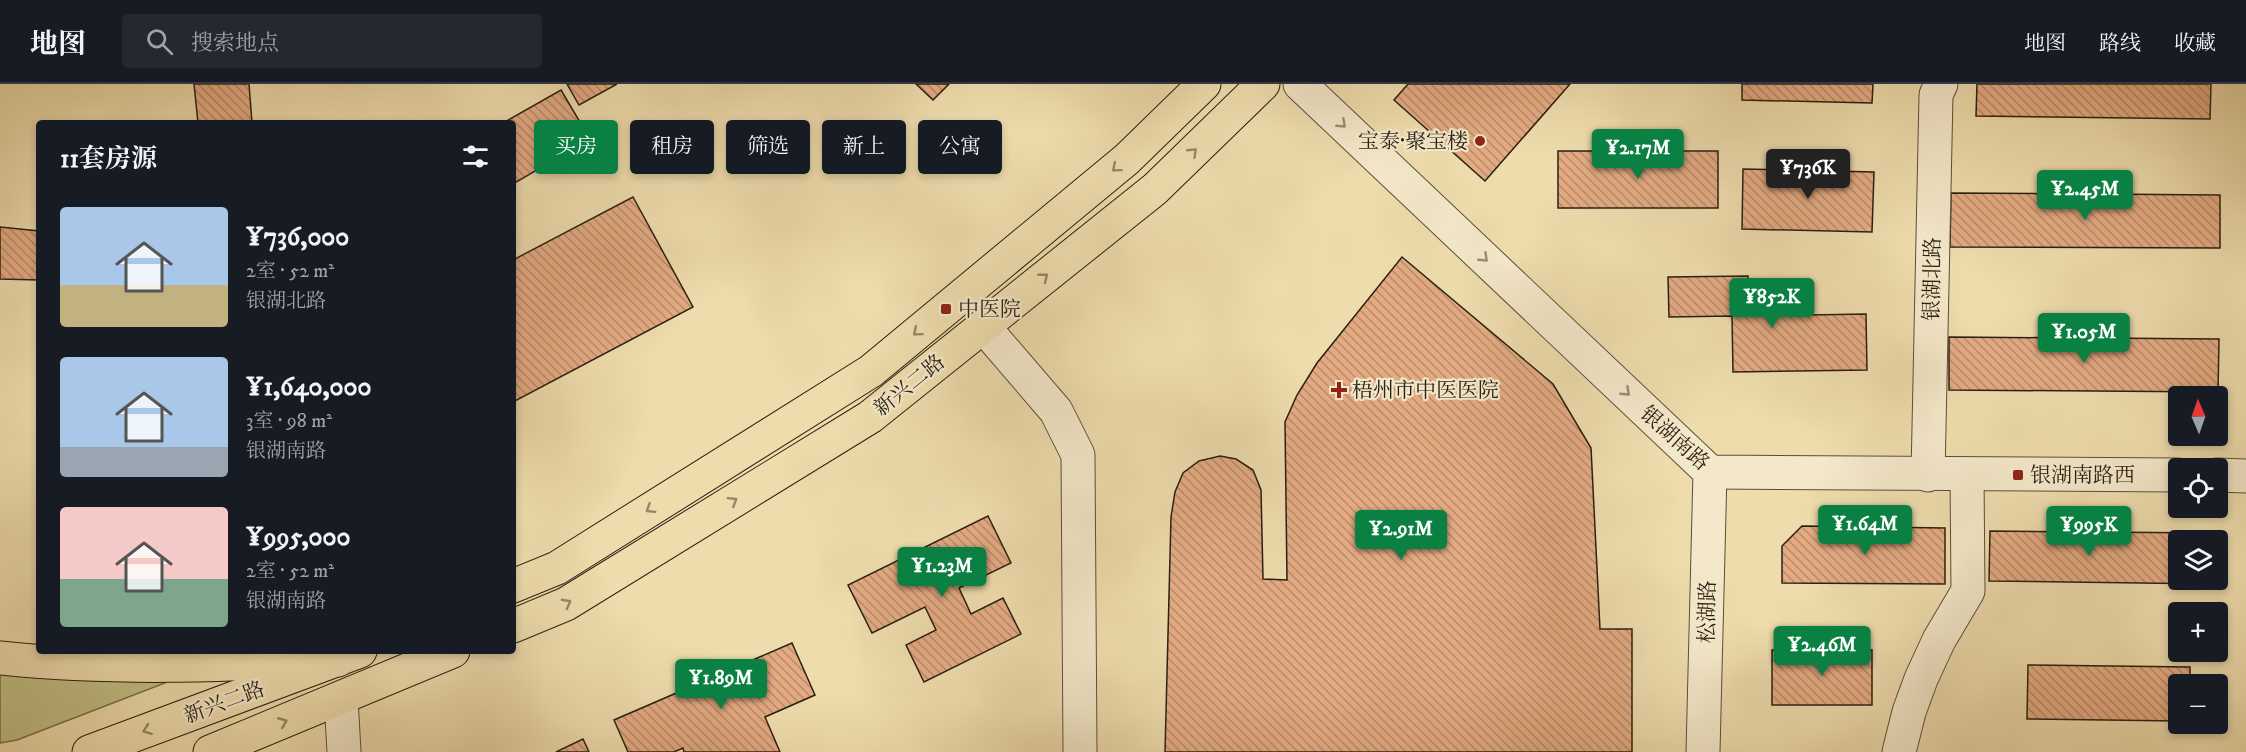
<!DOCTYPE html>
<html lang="zh">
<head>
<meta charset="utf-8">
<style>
  body { margin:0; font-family:"IM FELL DW Pica","Noto Serif SC",serif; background:#242831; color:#f1f3f6; height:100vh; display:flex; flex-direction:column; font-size:22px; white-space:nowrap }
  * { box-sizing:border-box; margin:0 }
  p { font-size:20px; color:#9ea1a6 }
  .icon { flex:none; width:33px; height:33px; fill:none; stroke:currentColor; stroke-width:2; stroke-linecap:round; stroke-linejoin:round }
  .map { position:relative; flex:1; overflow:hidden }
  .panel { position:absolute; left:36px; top:36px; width:480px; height:534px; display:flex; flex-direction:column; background:#171b24; border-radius:6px; box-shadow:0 3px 9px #0003 }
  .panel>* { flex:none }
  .banner { position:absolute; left:534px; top:36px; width:570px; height:54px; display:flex; gap:12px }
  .needle { width:39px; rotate:358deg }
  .buttons { position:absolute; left:2168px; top:302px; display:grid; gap:12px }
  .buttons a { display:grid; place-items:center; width:60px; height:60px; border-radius:6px; background:#171b24; box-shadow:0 3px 9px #0003; font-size:30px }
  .price { position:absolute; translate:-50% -51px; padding:0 14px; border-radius:6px; background:#0b8043; color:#fff; font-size:20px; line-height:39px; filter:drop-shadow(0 2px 3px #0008) }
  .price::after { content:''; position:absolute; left:50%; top:36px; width:18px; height:14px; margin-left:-9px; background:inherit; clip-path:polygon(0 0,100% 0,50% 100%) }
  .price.active { background:#222; color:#fff }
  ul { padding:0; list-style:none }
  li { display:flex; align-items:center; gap:18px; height:150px; padding:0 24px }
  li span { display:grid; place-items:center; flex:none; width:168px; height:120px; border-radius:6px; color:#555 }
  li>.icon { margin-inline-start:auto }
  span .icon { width:72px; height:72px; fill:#fffc; stroke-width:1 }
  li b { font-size:26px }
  h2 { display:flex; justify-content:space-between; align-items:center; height:72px; padding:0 24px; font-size:26px }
  .chip { padding:0 21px; border-radius:6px; background:#171b24; box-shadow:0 3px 9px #0003; font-size:21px; line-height:54px }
  .chip.active { background:#0b8043; color:#fff }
  header { display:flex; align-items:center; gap:36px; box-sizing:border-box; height:84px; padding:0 30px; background:#171b24; border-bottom:2px solid #363941 }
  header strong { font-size:28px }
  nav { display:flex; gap:33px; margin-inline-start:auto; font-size:21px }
  .search { width:420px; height:54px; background:#242831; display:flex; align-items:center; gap:15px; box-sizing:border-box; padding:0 21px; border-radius:6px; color:#9ea1a6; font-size:22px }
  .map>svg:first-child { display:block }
</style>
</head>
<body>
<header>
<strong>地图</strong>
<div class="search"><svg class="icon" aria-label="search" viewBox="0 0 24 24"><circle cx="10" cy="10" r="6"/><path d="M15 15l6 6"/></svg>搜索地点</div>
<nav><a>地图</a><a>路线</a><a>收藏</a></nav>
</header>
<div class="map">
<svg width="2246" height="668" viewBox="0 0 2246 668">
  <defs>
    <pattern id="building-back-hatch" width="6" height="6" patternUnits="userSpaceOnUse" patternTransform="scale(1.5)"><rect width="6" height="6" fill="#e4ab83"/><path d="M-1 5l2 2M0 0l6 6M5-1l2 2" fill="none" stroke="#b98b6a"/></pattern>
  </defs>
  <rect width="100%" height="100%" fill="#eedcad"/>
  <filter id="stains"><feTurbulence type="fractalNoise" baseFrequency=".00333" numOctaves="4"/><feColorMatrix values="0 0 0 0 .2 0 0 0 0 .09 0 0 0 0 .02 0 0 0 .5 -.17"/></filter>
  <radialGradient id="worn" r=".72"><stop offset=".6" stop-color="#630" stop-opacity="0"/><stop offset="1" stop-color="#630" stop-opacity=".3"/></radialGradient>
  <!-- grass -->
  <polygon fill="#c1be84" stroke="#746e4b" stroke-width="1.5" points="0,585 167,594 165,599 17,656 0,659"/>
  <!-- building -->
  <g fill="url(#building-back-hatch)" stroke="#281f12" stroke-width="1.5">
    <polygon points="194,0 249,0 252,39 198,39"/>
    <polygon points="567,0 617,0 579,21"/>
    <polygon points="916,0 949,0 933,16"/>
    <polygon points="1408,0 1570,0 1485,97 1394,16"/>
    <polygon points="1742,0 1873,0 1872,19 1742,16"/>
    <polygon points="1977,0 2211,0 2210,35 1976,32"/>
    <polygon points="561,6 590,55 513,100 513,39 503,39"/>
    <rect x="1558" y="67" width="160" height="57"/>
    <polygon points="1743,85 1874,88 1872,148 1742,145"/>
    <polygon points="1951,109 2220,111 2220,164 1950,163"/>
    <polygon points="633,113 693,223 513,318 513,176"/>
    <polygon points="0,143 39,147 39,196 0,195"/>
    <polygon points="1402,173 1553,300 1591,364 1600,545 1632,545 1632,668 1165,668 1171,433 1175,408 1183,389 1199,377 1220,372 1236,375 1253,386 1261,406 1263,495 1287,496 1285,338 1297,311 1317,279"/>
    <polygon points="1748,192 1748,232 1866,230 1867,286 1733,288 1732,232 1669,233 1668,193"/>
    <polygon points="1949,253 2219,255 2218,308 1949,306"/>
    <polygon points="988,432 1011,479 959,504 971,530 1003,514 1021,550 924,598 906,561 936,546 925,523 872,549 848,501"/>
    <polygon points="1802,442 1945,444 1945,500 1782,499 1782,462"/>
    <polygon points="1990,447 2212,449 2212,456 2178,456 2178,495 2212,495 2212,500 1989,497"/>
    <polygon points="792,559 815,611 765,633 780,668 684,668 683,664 674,668 628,668 614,636"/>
    <rect x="1772" y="566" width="100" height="55"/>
    <polygon points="2028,581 2190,583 2190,600 2178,600 2178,637 2027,635"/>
    <polygon points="583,655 589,668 556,668"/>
  </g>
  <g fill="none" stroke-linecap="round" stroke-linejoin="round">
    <!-- minor casing -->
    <g stroke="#5a4e39" stroke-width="35">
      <g id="minor">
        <polyline points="1300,0 1710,388 2178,391"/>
        <polyline points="983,242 1056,327 1078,371 1080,668"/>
        <polyline points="1928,391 1936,11 1941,0"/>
        <polyline points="2217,391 2246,392"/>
        <polyline points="341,614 344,668"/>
        <polyline points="1703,668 1710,388"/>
        <polyline points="1899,668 1909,628 1921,595 1939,556 1968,507 1967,391"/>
      </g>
    </g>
    <!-- major casing -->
    <g stroke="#281f12" stroke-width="35">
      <g id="major">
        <polyline points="513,502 557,484 871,287 1127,75 1204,0"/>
        <polyline points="513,542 566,520 870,333 1155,105 1263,0"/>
        <path d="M0,574C112,586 226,581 338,576"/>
        <polyline points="89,668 360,567"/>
        <polyline points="210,668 453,567"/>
      </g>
    </g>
    <!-- minor -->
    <use href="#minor" stroke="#f4e8ca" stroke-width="33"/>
    <!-- major -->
    <use href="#major" stroke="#eedcad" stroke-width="33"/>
  </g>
  <!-- one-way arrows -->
  <defs><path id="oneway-chevron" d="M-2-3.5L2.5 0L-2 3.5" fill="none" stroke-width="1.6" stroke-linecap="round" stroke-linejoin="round" transform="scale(1.5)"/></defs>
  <g stroke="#988e77">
    <use href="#oneway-chevron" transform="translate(1342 40) rotate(43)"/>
    <use href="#oneway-chevron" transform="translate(1484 174) rotate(43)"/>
    <use href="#oneway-chevron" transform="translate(1626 308) rotate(43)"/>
  </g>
  <g stroke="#958767">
    <use href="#oneway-chevron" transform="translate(1193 68) rotate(-44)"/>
    <use href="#oneway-chevron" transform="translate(1116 84) rotate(140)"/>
    <use href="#oneway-chevron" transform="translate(1044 193) rotate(-39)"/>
    <use href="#oneway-chevron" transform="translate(917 248) rotate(140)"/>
    <use href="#oneway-chevron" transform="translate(733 417) rotate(-32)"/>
    <use href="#oneway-chevron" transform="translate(650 425) rotate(148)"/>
    <use href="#oneway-chevron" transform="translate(567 519) rotate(-28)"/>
    <use href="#oneway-chevron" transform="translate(283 638) rotate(-22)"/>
    <use href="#oneway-chevron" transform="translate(147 646) rotate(160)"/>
  </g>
  <!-- markers -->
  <g fill="#8f2418" stroke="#f4e8ca" stroke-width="2">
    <circle cx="1480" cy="57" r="6"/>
    <rect x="940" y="219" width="12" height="12" rx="3"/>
    <path d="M1336 297h6v6h6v6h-6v6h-6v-6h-6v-6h6z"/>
    <rect x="2012" y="385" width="12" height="12" rx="3"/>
  </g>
  <g text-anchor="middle" stroke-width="4.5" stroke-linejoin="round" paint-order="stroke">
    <!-- poi labels -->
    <g font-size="21" fill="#281f12" stroke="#f4e8ca" text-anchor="start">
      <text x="1468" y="64" text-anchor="end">宝泰·聚宝楼</text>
      <text x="958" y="232">中医院</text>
      <text x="1352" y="313">梧州市中医医院</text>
      <text x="2030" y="398">银湖南路西</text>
    </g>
    <!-- street labels -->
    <g font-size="21" fill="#281f12" stroke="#f4e8ca">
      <text transform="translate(1932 195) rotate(-89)" y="7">银湖北路</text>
      <text transform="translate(909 301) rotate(-39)" y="7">新兴二路</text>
      <text transform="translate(1675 354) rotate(42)" y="7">银湖南路</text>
      <text transform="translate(1707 528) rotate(-89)" y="7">松湖路</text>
      <text transform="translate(224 618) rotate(-20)" y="7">新兴二路</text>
    </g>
  </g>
  <rect width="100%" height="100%" filter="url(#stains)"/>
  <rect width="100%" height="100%" fill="url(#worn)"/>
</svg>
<div class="buttons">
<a><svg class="needle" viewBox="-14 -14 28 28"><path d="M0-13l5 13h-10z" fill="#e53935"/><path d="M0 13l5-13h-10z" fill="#9ea1a6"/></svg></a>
<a><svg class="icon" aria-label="locate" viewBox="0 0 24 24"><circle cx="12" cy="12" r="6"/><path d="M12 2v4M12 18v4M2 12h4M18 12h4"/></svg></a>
<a><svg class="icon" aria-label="layers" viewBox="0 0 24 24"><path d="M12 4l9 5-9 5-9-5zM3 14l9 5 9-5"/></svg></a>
<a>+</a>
<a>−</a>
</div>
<b class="price" style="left:1638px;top:96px">¥2.17M</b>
<b class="price active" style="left:1808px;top:116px">¥736K</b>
<b class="price" style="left:2085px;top:137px">¥2.45M</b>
<b class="price" style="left:1772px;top:245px">¥852K</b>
<b class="price" style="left:2084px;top:280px">¥1.05M</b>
<b class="price" style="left:1865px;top:472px">¥1.64M</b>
<b class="price" style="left:2089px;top:473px">¥995K</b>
<b class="price" style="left:1401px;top:477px">¥2.91M</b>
<b class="price" style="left:942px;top:514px">¥1.23M</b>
<b class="price" style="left:1822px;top:593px">¥2.46M</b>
<b class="price" style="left:721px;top:626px">¥1.89M</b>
<div class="banner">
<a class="chip active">买房</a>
<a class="chip">租房</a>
<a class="chip">筛选</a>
<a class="chip">新上</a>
<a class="chip">公寓</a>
</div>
<section class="panel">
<h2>11套房源<svg class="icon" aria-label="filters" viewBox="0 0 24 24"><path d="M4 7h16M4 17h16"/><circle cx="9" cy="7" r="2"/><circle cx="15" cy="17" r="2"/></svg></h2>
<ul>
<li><span style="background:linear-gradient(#a9c7e8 65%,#c2b280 0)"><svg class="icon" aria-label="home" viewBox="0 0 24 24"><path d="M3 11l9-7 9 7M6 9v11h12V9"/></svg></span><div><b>¥736,000</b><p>2室 · 52 m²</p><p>银湖北路</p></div></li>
<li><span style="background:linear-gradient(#a9c7e8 75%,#9aa5b1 0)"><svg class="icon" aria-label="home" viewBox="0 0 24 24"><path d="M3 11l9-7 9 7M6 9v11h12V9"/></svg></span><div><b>¥1,640,000</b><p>3室 · 98 m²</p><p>银湖南路</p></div></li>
<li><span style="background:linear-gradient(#f6c9c9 60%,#7fa58c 0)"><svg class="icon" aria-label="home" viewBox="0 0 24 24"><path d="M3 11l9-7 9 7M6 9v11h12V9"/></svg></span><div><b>¥995,000</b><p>2室 · 52 m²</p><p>银湖南路</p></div></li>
</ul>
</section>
</div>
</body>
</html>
